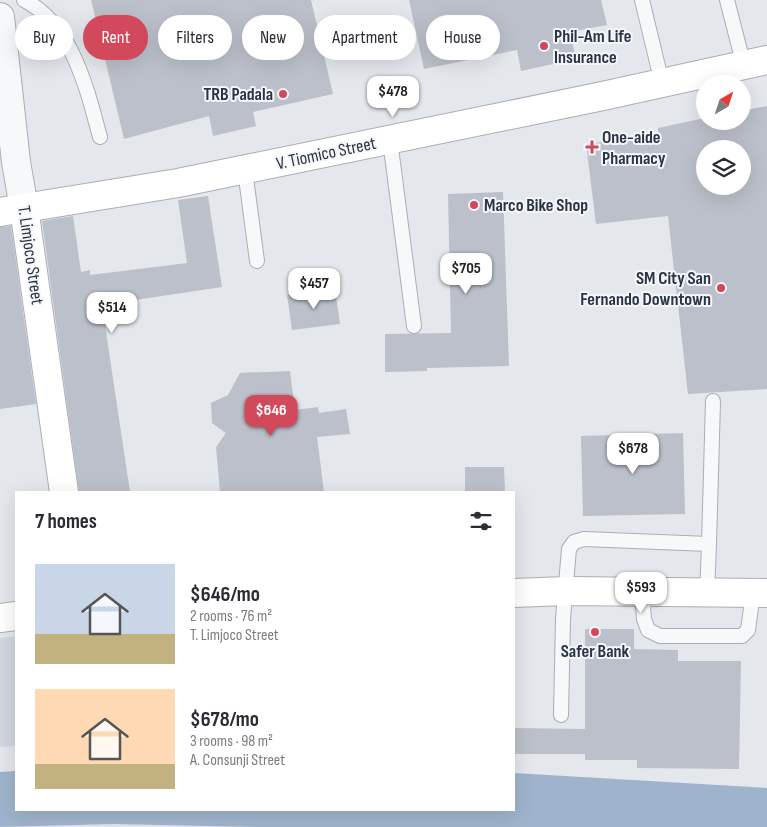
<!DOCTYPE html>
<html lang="en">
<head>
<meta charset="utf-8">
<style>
  body { margin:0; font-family:"Sofia Sans Condensed",sans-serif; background:#f2f2f3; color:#2b2b33; height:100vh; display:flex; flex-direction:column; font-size:19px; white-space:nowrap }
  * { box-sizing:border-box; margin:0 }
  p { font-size:16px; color:#7c7c81 }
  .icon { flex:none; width:28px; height:28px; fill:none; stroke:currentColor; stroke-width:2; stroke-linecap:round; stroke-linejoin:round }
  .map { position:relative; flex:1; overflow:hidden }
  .details { position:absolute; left:15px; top:491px; width:500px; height:320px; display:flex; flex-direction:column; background:#fff; border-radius:0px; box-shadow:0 5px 20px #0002 }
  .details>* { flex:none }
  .guide { position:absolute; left:15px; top:15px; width:500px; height:45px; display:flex; gap:10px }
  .needle { width:32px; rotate:39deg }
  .tools { position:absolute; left:696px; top:75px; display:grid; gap:10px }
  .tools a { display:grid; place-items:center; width:55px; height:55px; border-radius:50%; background:#fff; box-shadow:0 5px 20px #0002; font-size:25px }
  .price { position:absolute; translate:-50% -42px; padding:0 11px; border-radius:10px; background:#fff; color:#222; font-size:16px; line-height:32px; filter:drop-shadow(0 1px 2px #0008) }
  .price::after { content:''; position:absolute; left:50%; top:30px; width:15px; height:11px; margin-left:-8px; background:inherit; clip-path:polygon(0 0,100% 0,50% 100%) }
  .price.on { background:#d1495b; color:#fff }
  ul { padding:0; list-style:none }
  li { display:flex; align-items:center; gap:15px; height:125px; padding:0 20px }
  li span { display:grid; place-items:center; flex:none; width:140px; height:100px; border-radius:0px; color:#555 }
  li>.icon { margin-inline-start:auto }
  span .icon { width:60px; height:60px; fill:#fffc; stroke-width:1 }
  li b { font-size:21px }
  h2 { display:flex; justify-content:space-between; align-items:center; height:60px; padding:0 20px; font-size:21px }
  .pill { padding:0 18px; border-radius:22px; background:#fff; box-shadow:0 5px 20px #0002; font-size:18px; line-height:45px }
  .pill.on { background:#d1495b; color:#fff }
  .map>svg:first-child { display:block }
</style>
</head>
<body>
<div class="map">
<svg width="767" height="827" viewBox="0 0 767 827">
  <rect width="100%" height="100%" fill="#e4e7ec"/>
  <!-- built -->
  <polygon fill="#d2d6de" points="16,636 16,746 0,747 0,638"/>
  <!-- water -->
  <polygon fill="#9fb4cc" points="16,771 16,810 514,810 514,773 767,788 767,827 260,827 113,824 0,827 0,772"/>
  <!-- building -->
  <g fill="#bbc0ca" fill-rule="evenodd">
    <polygon points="91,0 311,0 333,94 253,112 256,126 213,136 209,116 124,139"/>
    <polygon points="409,0 601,0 607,25 570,32 576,59 521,71 517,50 424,69"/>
    <path d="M767,106V389L688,394L668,216L596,224L586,144L658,135V128L705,118V121H742V111ZM705,149H742V186H705Z"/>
    <polygon points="503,192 509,366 427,368 427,371 385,372 385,334 451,333 448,194"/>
    <polygon points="208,196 222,287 102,305 130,492 79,492 42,221 73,216 81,272 90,270 90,275 187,263 178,200"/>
    <polygon points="11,226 36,404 0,409 0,227"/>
    <polygon points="335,289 340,324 292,330 287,295"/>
    <polygon points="290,371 295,410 318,407 319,413 346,409 350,434 317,437 324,492 220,492 216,447 226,433 212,423 211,403 228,395 240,373"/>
    <polygon points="683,433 685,514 583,516 581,436"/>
    <polygon points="465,467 504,467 505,492 465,492"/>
    <polygon points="585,629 634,629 634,649 678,650 678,661 741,661 739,769 637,768 637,760 585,760 585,754 514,754 514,728 585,729"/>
  </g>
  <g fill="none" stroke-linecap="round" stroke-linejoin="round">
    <!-- service casing -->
    <g stroke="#a9aeb7" stroke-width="16">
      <g id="service">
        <path d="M24,0C72,24 87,89 100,137"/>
        <polyline points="642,0 662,83"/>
        <polyline points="727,0 744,66"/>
        <polyline points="390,140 414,326"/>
        <polyline points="245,170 257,261"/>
        <polyline points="709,544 713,401"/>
        <polyline points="642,593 644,619 648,630 660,636 742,636 748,630 753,593"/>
        <polyline points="561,715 563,619 569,549 574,542 584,539 709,544 707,594"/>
      </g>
    </g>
    <!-- tertiary casing -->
    <g stroke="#a9aeb7" stroke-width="30">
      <polyline id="tertiary" points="0,17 16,162 24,208"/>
    </g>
    <!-- secondary casing -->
    <g stroke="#a9aeb7" stroke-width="30">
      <g id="secondary">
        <polyline points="24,208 64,492"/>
        <polyline points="0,212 178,183 598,97 767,60"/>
        <polyline points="514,593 566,591 767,593"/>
        <polyline points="0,618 16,616"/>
      </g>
    </g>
    <!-- service -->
    <use href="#service" stroke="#f7f8fa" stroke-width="14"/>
    <!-- tertiary -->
    <use href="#tertiary" stroke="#f7f8fa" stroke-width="28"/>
    <!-- secondary -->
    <use href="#secondary" stroke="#fff" stroke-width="28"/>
  </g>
  <!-- markers -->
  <g fill="#d1495b" stroke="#f4f6f9" stroke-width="2">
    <circle cx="544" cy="46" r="5"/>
    <circle cx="283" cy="94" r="5"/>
    <path d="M589.5 139.5h5v5h5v5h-5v5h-5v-5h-5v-5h5z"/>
    <circle cx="474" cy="205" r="5"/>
    <circle cx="721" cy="288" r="5"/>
    <circle cx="595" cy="632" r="5"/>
  </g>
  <g text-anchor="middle" stroke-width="4" stroke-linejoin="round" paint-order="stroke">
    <!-- poi labels -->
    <g font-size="18" font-weight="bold" fill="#2b3445" stroke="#f4f6f9" text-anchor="start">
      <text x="554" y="42">Phil-Am Life<tspan x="554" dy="21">Insurance</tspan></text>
      <text x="273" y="100" text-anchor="end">TRB Padala</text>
      <text x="602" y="143">One-aide<tspan x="602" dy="21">Pharmacy</tspan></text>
      <text x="484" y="211">Marco Bike Shop</text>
      <text x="711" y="284" text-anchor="end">SM City San<tspan x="711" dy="21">Fernando Downtown</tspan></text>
      <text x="595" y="657" text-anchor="middle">Safer Bank</text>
    </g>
    <!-- street labels -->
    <g font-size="18" fill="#2b3445" stroke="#f4f6f9">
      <text transform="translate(326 153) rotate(-12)" y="6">V. Tiomico Street</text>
      <text transform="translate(31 255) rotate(82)" y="6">T. Limjoco Street</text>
    </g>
  </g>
</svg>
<div class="tools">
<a><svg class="needle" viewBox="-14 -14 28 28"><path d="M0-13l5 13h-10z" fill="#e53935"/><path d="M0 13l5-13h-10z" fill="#7c7c81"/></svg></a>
<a><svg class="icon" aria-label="layers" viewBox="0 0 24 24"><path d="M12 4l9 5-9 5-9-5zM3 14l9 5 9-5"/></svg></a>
</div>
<b class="price" style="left:393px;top:118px">$478</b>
<b class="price" style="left:466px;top:295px">$705</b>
<b class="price" style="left:314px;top:310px">$457</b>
<b class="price" style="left:112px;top:334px">$514</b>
<b class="price on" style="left:271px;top:437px">$646</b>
<b class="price" style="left:633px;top:475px">$678</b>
<b class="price" style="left:641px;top:614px">$593</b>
<div class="guide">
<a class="pill">Buy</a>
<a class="pill on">Rent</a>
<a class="pill">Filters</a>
<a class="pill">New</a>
<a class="pill">Apartment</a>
<a class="pill">House</a>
</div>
<section class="details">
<h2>7 homes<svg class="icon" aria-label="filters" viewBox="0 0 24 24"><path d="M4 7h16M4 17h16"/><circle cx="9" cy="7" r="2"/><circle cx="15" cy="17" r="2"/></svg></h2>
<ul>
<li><span style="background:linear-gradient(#c9d6e8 70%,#c2b280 0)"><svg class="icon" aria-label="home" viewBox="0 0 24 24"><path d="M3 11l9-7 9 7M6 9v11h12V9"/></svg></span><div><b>$646/mo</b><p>2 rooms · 76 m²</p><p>T. Limjoco Street</p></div></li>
<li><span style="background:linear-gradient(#ffd9b3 75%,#c2b280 0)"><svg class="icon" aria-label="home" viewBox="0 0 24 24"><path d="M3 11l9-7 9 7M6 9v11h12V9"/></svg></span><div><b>$678/mo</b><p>3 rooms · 98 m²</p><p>A. Consunji Street</p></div></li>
</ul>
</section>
</div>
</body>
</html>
